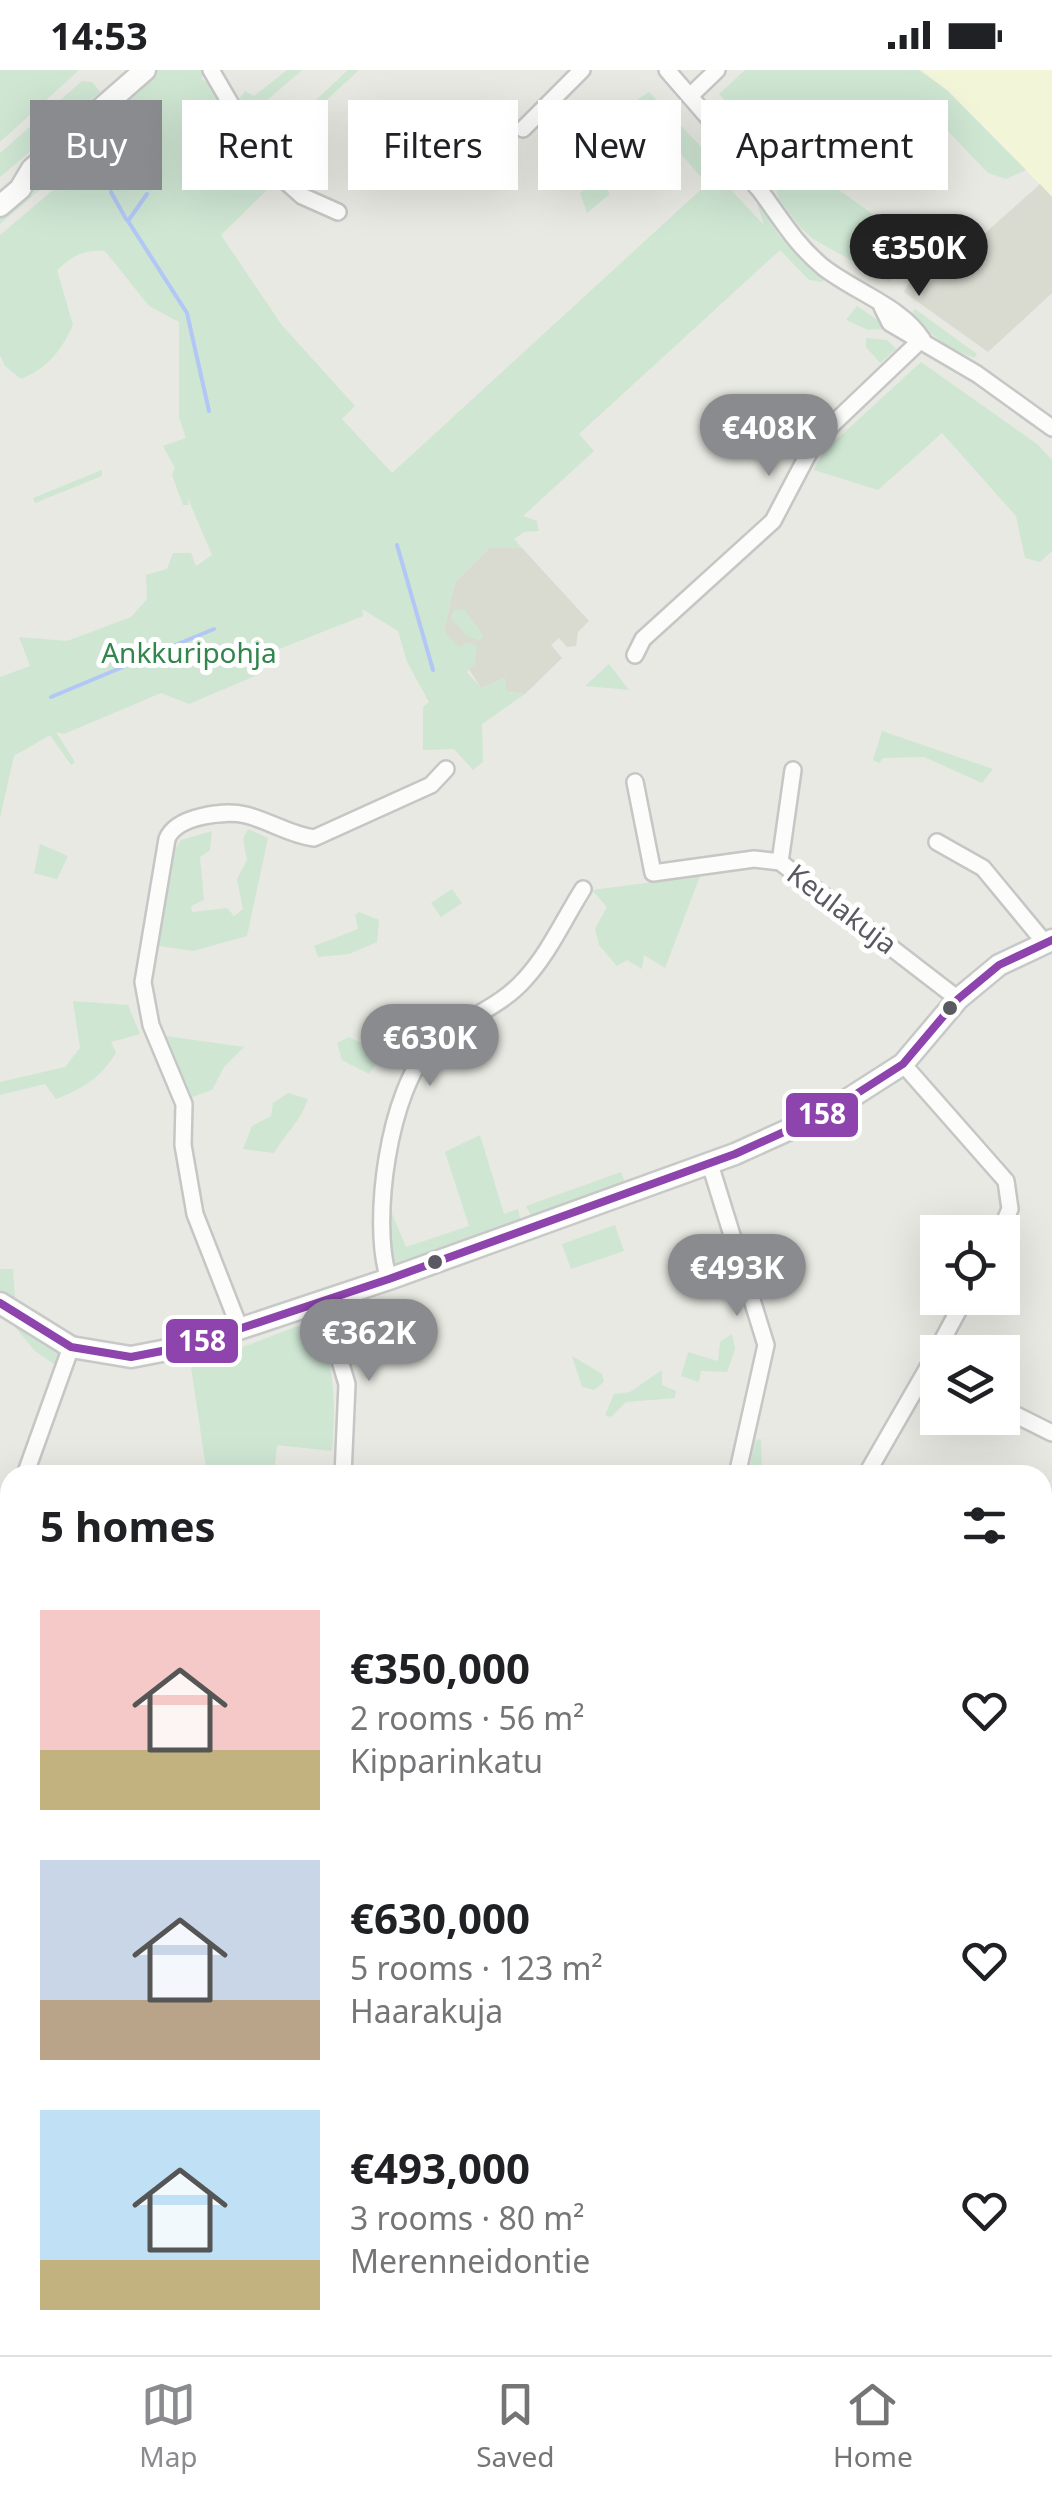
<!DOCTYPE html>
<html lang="en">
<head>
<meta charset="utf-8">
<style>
  body { margin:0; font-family:"Noto Sans",sans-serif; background:#f6f6f6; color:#202124; height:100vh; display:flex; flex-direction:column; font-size:38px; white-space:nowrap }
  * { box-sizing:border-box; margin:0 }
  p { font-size:32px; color:#757577 }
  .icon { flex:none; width:55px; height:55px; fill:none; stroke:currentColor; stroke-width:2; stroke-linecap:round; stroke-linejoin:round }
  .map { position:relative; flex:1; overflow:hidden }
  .details { position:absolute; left:0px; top:1395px; width:1052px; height:890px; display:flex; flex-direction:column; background:#fff; border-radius:30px 30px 0 0; box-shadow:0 10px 40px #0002 }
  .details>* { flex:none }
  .top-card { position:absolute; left:30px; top:30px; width:992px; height:90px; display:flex; gap:20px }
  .fabs { position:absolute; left:920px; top:1145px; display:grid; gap:20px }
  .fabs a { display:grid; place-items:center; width:100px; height:100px; border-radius:0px; background:#fff; box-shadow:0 10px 40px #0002; font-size:50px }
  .price { position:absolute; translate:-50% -85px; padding:0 22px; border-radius:35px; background:#8a8b8e; color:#fff; font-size:32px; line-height:65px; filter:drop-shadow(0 2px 5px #0008) }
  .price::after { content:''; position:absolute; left:50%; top:60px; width:30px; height:22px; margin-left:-15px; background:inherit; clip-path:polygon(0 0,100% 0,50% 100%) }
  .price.selected { background:#222; color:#fff }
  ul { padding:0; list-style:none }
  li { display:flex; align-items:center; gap:30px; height:250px; padding:0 40px }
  li span { display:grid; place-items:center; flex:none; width:280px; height:200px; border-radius:0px; color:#555 }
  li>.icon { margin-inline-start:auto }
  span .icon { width:120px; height:120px; fill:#fffc; stroke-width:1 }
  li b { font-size:42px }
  h2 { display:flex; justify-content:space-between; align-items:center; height:120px; padding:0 40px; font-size:42px }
  .pill { padding:0 35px; border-radius:0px; background:#fff; box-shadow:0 10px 40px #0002; font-size:35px; line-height:90px }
  .pill.selected { background:#8a8b8e; color:#fff }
  .status { display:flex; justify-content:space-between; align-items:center; height:70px; padding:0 50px; background:#fff; direction:ltr }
  .status svg { height:28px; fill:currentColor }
  .tabs { display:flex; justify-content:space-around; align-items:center; height:140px; border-top:2px solid #e0e0e0; background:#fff; font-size:28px; color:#757577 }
  .tabs a { display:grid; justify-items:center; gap:5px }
  .tabs .selected { color:#8a8b8e }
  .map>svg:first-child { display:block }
</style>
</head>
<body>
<div class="status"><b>14:53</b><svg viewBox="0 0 49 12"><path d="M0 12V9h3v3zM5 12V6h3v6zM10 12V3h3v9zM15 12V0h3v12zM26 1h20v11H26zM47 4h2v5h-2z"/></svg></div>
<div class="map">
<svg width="1052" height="2285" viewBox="0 0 1052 2285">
  <rect width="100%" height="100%" fill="#e8e9e2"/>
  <!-- commercial -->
  <polygon fill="#f3f5d9" points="921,0 1052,0 1052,127 948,21"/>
  <!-- education -->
  <g fill="#d9dad0">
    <polygon points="1040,114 1052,127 1052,223 988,282 904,222 911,209 928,213 938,205"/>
    <polygon points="489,478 522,478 589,551 578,562 576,576 567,577 559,568 551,575 562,588 525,624 481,618 444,561 455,512"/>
  </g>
  <!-- green -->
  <g fill="#cfe6d3">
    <polygon points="0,0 79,0 0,72"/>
    <path d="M158,0H202V9L210,15L238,73L272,115L221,165L281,254L355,336L342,349L392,403L707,114L635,31L649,22L722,99L717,105L764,155L756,130L779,165L823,206V212L809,210L780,180L579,364L594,381L523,446L537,451L539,461L524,462L514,469L522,478H489L455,512L444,561L459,577L469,572L477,576L475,594L467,602L481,618L505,607L507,622L525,624L482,654L483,692L473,700L454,679L423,680V637L429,632L407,592L398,561L362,539L363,546L256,588L262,603L189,634L161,623L64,664L56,662L75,692L71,695L50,665L14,686L0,748V607L30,596L19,567L67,571L131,547L147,529L146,505L167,499L173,483H191L196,496L212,485L187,426L189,435H183L172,405L175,398L163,376L186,368L179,347V252L149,236L105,181C84,179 72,186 57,200L73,255C61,281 48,298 21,309L5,296L0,285V165L100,80L134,65L137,50L122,31Z"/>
    <polygon points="287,0 302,0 256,40 276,67 348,0 359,0 276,77 283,85 277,89 253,61 239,29 245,21 254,26"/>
    <polygon points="745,0 919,0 948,21 1026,100 1006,109 988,103 921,33 884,61 867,60 856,69 832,66 807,86 804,95 895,160 897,194 890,212 813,169 800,157 779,129 764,74 719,24"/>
    <polygon points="82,11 92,12 100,22 0,107 0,83"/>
    <polygon points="115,36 132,59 81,85 0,154 0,141"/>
    <polygon points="591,115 604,116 610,124 587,143 580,123"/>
    <polygon points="857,236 885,255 883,259 868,260 846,250"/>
    <polygon points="915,239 977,284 974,288 948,277 910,246"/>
    <polygon points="866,268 887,270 896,279 880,293 866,277"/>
    <polygon points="921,292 1037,374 1052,390 1052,481 1040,492 1025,488 1016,446 942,363 878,420 814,400 824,381"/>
    <polygon points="102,400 102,406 35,433 33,428"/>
    <polygon points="464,539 483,565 480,571 467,566 451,548 454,540"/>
    <polygon points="609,594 629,620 585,616"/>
    <polygon points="882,661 993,699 982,713 924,687 883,688 879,693 873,690"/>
    <polygon points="248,759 268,768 247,866 193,881 159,876 175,779 181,770 212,761 210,780 200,787 204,830 191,836 192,842 227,838 234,846 243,839 237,809 247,790 243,769"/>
    <polygon points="40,774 68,786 57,809 34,803"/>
    <polygon points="700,806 665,898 644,885 642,899 627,890 617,896 599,875 595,859 607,837 592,820"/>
    <polygon points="452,819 462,833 441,847 431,833"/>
    <polygon points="359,842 379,850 377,872 349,884 318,887 314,876 358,859 355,845"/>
    <path d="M73,931L128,935L140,964L111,972L116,983C100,1008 84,1018 56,1029L45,1014L0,1025V1012L65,997L80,978Z"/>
    <polygon points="166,966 244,977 224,997 212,1020 192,1027"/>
    <polygon points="349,967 393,988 390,995 377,991 369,1004 342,990 337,973"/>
    <path d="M288,1023L308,1029C300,1052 286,1063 274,1083L243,1079L252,1056L271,1046L273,1033Z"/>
    <polygon points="480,1065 504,1144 518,1139 521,1153 397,1196 389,1194 390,1139 406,1177 469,1156 445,1082"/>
    <polygon points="621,1102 626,1116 533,1149 526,1136"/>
    <polygon points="615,1155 624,1181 571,1199 562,1174"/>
    <polygon points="0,1199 13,1199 15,1227 23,1239 0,1223"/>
    <polygon points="10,1251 53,1278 58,1284 58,1297 35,1281"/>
    <path d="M298,1256L322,1260C334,1302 336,1337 332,1381L277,1375L274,1405H207L191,1297Z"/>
    <polygon points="732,1264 735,1279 727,1302 701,1301 699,1312 681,1306 688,1282 718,1291 720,1272"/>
    <polygon points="572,1286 602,1304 604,1312 594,1320 582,1317"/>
    <polygon points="662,1300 662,1315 676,1321 675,1328 626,1332 611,1347 605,1345 614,1324 630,1322"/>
    <polygon points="761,1369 762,1405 748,1405 755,1371"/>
    <polygon points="1052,1919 1052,2256 1042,2265 1042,1923"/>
    <polygon points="0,2246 10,2252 10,2275 63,2275 85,2281 84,2285 0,2285"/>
    <polygon points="279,2275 398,2275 401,2285 247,2285"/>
    <polygon points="415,2275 513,2275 511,2285 418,2285"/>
    <polygon points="518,2275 808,2275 805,2285 516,2285"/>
  </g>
  <!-- water -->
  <polygon fill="#b3c7f6" points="1052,2049 1052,2285 704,2285 719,2275 1042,2275 1042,2051"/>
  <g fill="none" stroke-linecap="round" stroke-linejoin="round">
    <!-- stream -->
    <g stroke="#b3c7f6" stroke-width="4">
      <polyline points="111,122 126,149"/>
      <polyline points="147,124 128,151 187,243 209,341"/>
      <polyline points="397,475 433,600"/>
      <polyline points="51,627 214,559"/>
    </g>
    <!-- street casing -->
    <g stroke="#c5c6c5" stroke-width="20">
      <g id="street">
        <polyline points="211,0 265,93 302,126 338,142"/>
        <polyline points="667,0 731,74 747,83 755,99 757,117"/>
        <polyline points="690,26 717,0"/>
        <polyline points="523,59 582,0"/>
        <path d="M731,74C736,95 746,103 759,119C780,147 795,174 823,197C855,222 902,237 922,269"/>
        <polyline points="882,237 890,253 977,304 1052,358"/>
        <polyline points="635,585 643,569 773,451 815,371 922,269"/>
        <polyline points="635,712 653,803 754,789 780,792 958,929"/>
        <polyline points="937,772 983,798 1045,873"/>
        <polyline points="780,792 793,700"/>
        <polyline points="903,994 1006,1111 1010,1139 1000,1162"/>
        <polyline points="710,1094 766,1275 737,1405"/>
        <path d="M389,1209C370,1154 389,1017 432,976C460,949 499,939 525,909C549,883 564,849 583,819"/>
        <polyline points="322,1231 347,1314 343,1405"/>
        <path d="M240,1259L195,1144L183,1075L184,1034L151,955L143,912L167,769C176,746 224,740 246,745C270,751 290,765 314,768L431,715L446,699"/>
        <polyline points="938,1304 927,1299 965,1228"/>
        <polyline points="1002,1338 1052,1363"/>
        <polyline points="25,1405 71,1277"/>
        <polyline points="866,1405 927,1299"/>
        <polyline points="0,1484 10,1453"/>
        <polyline points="1042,1915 1052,1911"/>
        <polyline points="0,2237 10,2243"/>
        <polyline points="92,2275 156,2283 231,2275"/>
      </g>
    </g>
    <!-- secondary casing -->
    <g stroke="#c7c8c8" stroke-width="25">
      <g id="secondary">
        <polyline points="0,136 20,119 32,99 145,0"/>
        <polyline points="0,1233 71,1277 131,1287 188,1276 389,1209 735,1084 828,1042 903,994 958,929 999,895 1052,870"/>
      </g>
    </g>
    <!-- street -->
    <use href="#street" stroke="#fcfcfb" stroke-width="15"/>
    <!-- secondary -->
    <use href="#secondary" stroke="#fcfcfb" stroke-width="20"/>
    <!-- bus-1 casing -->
    <g stroke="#fff" stroke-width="15">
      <polyline id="bus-1" points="0,1233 71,1277 131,1287 188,1276 389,1209 735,1084 828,1042 903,994 958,929 999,895 1052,870"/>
    </g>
    <!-- bus-1 -->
    <use href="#bus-1" stroke="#8e44ad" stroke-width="8"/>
  </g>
  <!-- markers -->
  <g fill="#585961" stroke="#fff" stroke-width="4">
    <circle cx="950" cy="938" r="9"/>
    <circle cx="435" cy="1192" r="9"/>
  </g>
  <g text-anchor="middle" stroke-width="10" stroke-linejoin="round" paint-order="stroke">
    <!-- park labels -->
    <g font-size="28" fill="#33854e" stroke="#fff">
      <text x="189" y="593">Ankkuripohja</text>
    </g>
    <!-- street labels -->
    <g font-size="28" fill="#585961" stroke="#fff">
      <text transform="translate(842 839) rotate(37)" y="10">Keulakuja</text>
    </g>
  </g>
  <g stroke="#fff" stroke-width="4">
    <rect x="784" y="1021" width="76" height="48" rx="10" fill="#8e44ad"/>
    <rect x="164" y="1247" width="76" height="48" rx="10" fill="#8e44ad"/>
  </g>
  <g font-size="28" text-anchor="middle" font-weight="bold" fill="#fff">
    <text x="822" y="1054">158</text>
    <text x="202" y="1281">158</text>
  </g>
</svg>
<div class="fabs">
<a><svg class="icon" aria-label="locate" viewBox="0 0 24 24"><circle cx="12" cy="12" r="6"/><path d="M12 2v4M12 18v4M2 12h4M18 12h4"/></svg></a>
<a><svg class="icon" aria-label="layers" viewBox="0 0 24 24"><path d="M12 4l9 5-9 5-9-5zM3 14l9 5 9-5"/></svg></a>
</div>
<b class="price selected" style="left:919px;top:229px">€350K</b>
<b class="price" style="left:769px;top:409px">€408K</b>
<b class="price" style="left:430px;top:1019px">€630K</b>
<b class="price" style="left:737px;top:1249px">€493K</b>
<b class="price" style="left:369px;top:1314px">€362K</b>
<div class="top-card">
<a class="pill selected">Buy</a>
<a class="pill">Rent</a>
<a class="pill">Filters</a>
<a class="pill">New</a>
<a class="pill">Apartment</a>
</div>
<section class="details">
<h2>5 homes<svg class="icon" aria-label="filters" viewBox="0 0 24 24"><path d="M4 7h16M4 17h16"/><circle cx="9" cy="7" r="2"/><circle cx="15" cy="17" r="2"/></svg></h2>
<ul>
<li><span style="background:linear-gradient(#f6c9c9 70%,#c2b280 0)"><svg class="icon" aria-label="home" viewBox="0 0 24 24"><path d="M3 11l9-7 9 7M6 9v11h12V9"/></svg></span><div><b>€350,000</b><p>2 rooms · 56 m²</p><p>Kipparinkatu</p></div><svg class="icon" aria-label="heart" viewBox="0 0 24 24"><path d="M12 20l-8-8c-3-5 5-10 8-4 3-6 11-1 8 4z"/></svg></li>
<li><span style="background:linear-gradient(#c9d6e8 70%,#b9a48a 0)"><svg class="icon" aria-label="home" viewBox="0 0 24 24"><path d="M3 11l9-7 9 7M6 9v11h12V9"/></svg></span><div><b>€630,000</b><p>5 rooms · 123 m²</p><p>Haarakuja</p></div><svg class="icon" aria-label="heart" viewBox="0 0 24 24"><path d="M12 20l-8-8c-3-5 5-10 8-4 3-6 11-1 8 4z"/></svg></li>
<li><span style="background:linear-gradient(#bfe0f5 75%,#c2b280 0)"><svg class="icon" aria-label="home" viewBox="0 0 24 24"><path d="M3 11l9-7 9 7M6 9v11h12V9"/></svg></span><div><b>€493,000</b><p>3 rooms · 80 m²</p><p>Merenneidontie</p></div><svg class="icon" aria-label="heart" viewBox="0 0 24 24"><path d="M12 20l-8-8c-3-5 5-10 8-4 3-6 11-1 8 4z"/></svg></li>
</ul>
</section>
</div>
<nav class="tabs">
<a class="selected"><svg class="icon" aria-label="map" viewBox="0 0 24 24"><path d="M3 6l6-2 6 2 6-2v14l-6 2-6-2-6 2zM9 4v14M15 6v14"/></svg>Map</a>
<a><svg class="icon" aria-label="saved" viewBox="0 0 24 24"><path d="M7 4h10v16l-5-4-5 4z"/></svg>Saved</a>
<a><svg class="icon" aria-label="home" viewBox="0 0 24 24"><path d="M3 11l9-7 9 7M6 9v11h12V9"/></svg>Home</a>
</nav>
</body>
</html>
